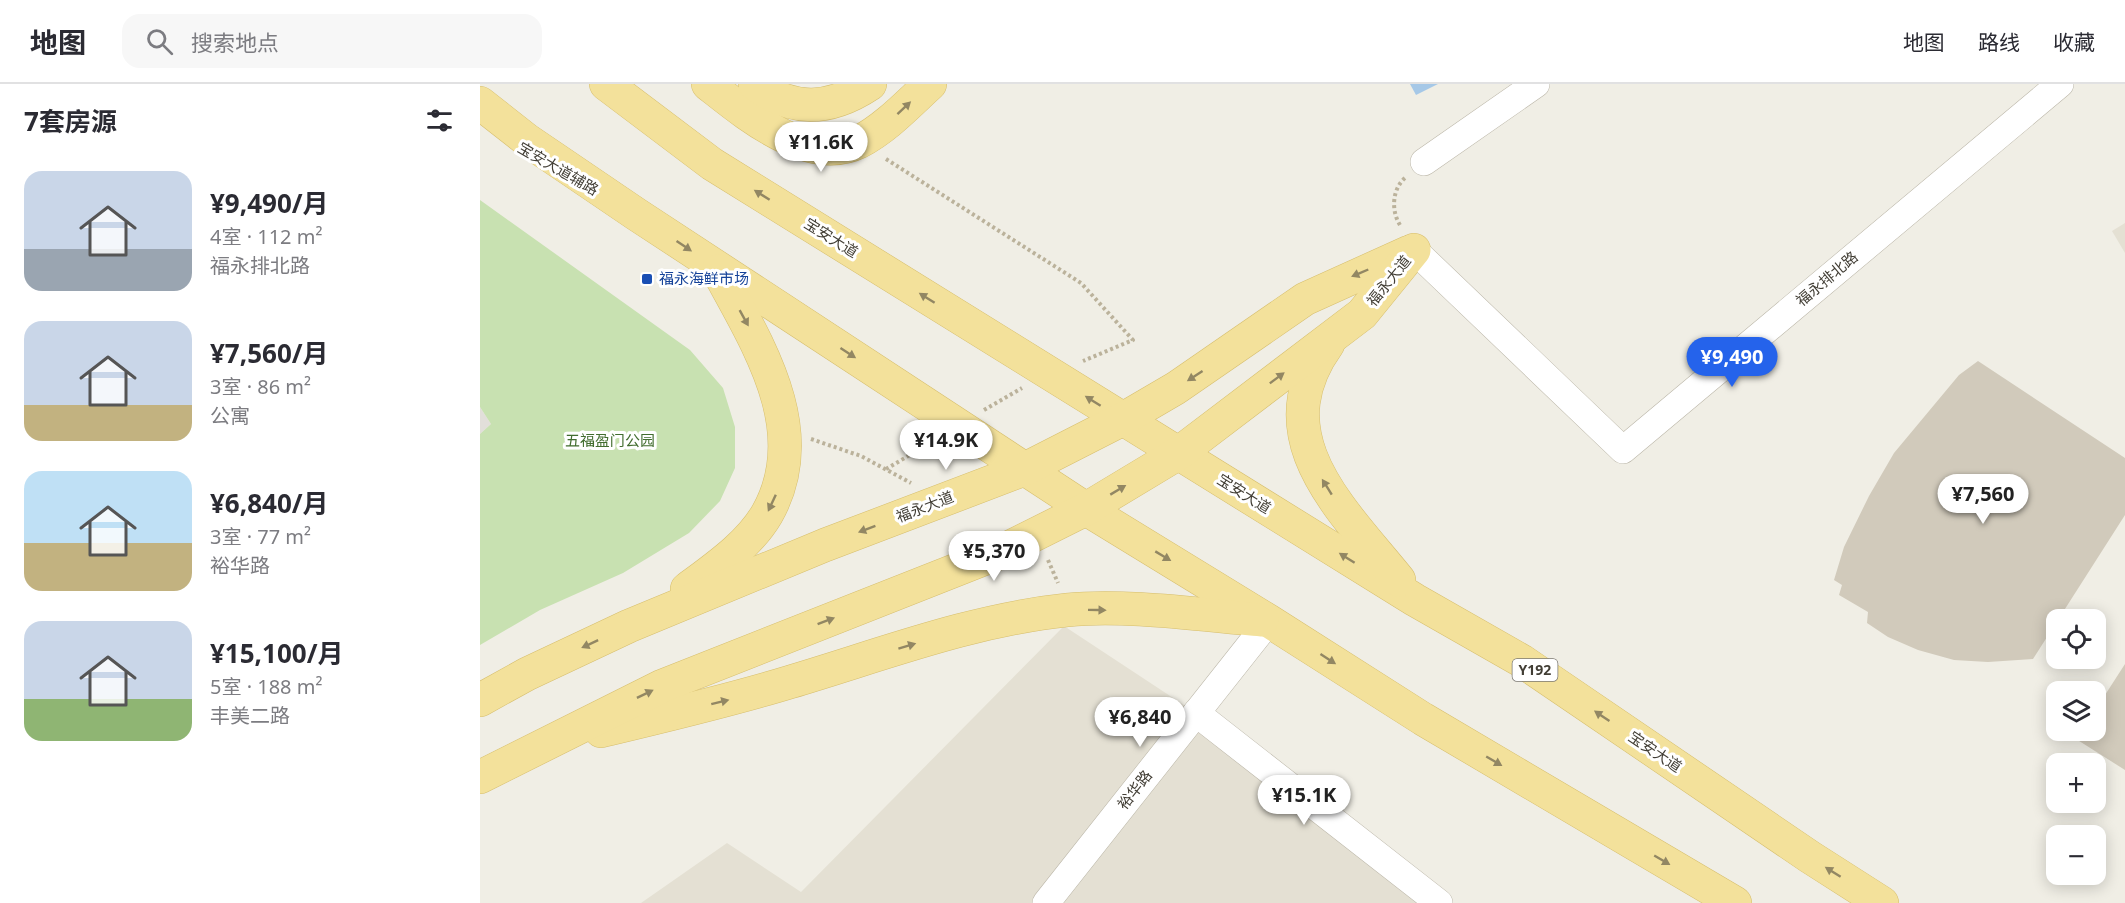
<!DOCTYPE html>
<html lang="zh">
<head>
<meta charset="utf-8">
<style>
  body { margin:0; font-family:"Noto Sans","Noto Sans SC",sans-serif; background:#f7f7f7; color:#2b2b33; height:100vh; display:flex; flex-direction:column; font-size:22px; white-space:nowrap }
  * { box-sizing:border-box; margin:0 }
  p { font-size:20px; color:#7c7c81 }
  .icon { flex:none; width:33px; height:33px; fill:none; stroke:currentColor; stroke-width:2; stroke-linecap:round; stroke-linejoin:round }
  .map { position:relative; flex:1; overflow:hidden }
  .sheet { display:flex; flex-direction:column; background:#fff; width:480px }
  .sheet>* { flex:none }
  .buttons { position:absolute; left:1566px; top:525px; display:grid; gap:12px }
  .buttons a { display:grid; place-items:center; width:60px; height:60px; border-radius:12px; background:#fff; box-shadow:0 3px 15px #0003; font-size:30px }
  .price { position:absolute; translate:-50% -51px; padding:0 14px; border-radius:21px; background:#fff; color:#222; font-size:20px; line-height:39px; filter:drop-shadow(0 2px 3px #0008) }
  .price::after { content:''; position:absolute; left:50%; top:36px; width:18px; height:14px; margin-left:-9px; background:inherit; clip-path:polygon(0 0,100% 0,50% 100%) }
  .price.current { background:#2563eb; color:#fff }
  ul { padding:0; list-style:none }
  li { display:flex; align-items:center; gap:18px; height:150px; padding:0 24px }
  li span { display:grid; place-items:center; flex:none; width:168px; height:120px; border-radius:18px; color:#555 }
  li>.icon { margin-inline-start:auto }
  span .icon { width:72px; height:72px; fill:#fffc; stroke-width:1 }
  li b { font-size:26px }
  h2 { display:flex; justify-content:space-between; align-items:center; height:72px; padding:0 24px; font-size:26px }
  header { display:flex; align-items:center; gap:36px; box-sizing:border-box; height:84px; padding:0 30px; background:#fff; border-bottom:2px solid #e1e1e2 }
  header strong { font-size:28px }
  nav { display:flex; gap:33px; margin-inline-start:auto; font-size:21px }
  .search { width:420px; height:54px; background:#f7f7f7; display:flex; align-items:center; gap:15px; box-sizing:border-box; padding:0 21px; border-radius:18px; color:#7c7c81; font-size:22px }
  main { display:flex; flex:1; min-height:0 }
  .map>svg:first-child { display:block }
</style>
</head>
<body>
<header>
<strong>地图</strong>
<div class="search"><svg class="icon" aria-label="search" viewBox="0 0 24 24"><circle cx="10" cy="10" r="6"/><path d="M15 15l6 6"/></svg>搜索地点</div>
<nav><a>地图</a><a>路线</a><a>收藏</a></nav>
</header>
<main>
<section class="sheet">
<h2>7套房源<svg class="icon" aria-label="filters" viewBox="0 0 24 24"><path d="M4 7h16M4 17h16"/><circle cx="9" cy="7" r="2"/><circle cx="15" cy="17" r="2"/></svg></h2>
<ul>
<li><span style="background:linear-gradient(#c9d6e8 65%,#9aa5b1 0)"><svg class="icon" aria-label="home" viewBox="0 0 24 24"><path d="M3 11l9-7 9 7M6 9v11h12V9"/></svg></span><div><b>¥9,490/月</b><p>4室 · 112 m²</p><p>福永排北路</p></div></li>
<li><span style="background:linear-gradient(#c9d6e8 70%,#c2b280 0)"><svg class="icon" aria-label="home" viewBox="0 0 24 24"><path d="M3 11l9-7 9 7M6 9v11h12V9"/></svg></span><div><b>¥7,560/月</b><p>3室 · 86 m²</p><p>公寓</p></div></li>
<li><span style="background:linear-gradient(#bfe0f5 60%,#c2b280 0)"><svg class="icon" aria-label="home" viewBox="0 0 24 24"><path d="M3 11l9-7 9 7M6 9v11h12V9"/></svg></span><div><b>¥6,840/月</b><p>3室 · 77 m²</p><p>裕华路</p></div></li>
<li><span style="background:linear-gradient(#c9d6e8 65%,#8fb573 0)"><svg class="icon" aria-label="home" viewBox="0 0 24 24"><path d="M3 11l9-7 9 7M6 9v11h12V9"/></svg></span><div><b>¥15,100/月</b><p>5室 · 188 m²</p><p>丰美二路</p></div></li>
</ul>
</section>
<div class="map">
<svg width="1645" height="819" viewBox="0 0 1645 819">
  <rect width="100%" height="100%" fill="#f0eee5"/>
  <!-- residential -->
  <g fill="#e4e0d3">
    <polygon points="1645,139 1645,169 1632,147"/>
    <polygon points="584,542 716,629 959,819 161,819 247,759 321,808"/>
  </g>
  <!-- industrial -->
  <polygon fill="#e2dfda" points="0,323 11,340 0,350"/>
  <!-- green -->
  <polygon fill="#c8e1b1" points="0,116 210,266 243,304 255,343 255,384 240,417 209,449 143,489 60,526 0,561 0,350 11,340 0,323"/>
  <!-- water -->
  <polygon fill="#a6c8e7" points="930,0 958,0 936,11"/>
  <!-- building -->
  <g fill="#d1cabb">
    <polygon points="1498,277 1645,374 1645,431 1553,575 1508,578 1474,576 1438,566 1408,553 1387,539 1388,528 1359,511 1362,501 1354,496 1364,463 1389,412 1414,369 1479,291"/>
    <polygon points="1645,580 1645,686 1596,655 1602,646 1616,646 1616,625"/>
  </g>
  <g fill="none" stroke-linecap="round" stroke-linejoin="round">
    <!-- minor casing -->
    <g stroke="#bbb6a8" stroke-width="28">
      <g id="minor">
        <polyline points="944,78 1056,0"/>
        <polyline points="934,166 1143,366 1580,0"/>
        <polyline points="716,629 959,819"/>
        <polyline points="566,819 789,537"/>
      </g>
    </g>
    <!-- major casing -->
    <g stroke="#d6be6d" stroke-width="34">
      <g id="major">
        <polyline points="126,0 232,80 935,516 1042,577 1330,773 1402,819"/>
        <path d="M228,0C265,29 328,83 379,58C406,44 428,20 450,0"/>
        <path d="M275,0C313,29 351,26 390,0"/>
        <polyline points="0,19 47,56 156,130 606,425 789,537 943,635 1255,819"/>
        <path d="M848,260C781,353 862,425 919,496"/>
        <path d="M207,505C235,484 269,461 287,430C334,347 278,261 238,187"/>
        <polyline points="0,616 47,590 149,542 345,461 545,385 643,335 696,304 825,215 929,168"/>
        <path d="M121,647C184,632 248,617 310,598C401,571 491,536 587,526C646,520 721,531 782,536"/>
        <polyline points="0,693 182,602 514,471 606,425 699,369 882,230 934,166"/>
      </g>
    </g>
    <!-- path -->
    <g stroke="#bbb29b" stroke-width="4" stroke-dasharray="3 3" stroke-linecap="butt">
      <polyline points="406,75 601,199 653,256 603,277"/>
      <path d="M920,141C911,127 912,105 925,94"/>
      <polyline points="504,326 542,304"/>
      <polyline points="331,355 381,372 431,399"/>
      <polyline points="406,385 452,358"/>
      <polyline points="568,476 578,499"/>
    </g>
    <!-- minor -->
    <use href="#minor" stroke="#fff" stroke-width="27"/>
    <!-- major -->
    <use href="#major" stroke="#f3e19b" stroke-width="33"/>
  </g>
  <!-- one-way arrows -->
  <defs><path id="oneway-solid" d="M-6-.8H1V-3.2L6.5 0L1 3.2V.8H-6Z" transform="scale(1.5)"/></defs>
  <g fill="#928763">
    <use href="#oneway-solid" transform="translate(424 24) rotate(-43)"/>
    <use href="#oneway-solid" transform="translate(282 111) rotate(-148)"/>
    <use href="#oneway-solid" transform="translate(204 162) rotate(34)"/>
    <use href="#oneway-solid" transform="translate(880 189) rotate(157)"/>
    <use href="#oneway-solid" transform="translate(447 214) rotate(-148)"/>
    <use href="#oneway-solid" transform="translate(264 234) rotate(61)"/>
    <use href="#oneway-solid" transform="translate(368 269) rotate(33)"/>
    <use href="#oneway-solid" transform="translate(715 292) rotate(147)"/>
    <use href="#oneway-solid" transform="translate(797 294) rotate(-37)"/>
    <use href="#oneway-solid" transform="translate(613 317) rotate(-148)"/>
    <use href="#oneway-solid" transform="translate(847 403) rotate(-122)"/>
    <use href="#oneway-solid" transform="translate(638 406) rotate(-31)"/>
    <use href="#oneway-solid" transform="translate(292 419) rotate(115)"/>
    <use href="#oneway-solid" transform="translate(387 445) rotate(159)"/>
    <use href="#oneway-solid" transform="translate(683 472) rotate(31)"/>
    <use href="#oneway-solid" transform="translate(867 474) rotate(-148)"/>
    <use href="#oneway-solid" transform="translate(617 526) rotate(1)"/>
    <use href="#oneway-solid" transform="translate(346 537) rotate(-21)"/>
    <use href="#oneway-solid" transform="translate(110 560) rotate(155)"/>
    <use href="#oneway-solid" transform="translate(427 562) rotate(-17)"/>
    <use href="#oneway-solid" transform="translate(848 575) rotate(33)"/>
    <use href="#oneway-solid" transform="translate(165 610) rotate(-26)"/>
    <use href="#oneway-solid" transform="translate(240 618) rotate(-14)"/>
    <use href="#oneway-solid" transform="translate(1122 632) rotate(-146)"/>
    <use href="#oneway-solid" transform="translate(1014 677) rotate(30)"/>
    <use href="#oneway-solid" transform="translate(1182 776) rotate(30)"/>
    <use href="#oneway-solid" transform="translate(1353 788) rotate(-148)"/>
  </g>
  <!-- markers -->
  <rect fill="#1a4fb4" stroke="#fff" stroke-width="2" x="161" y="189" width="12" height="12" rx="3"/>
  <g text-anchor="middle" stroke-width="6" stroke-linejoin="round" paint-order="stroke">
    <!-- shield labels -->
    <rect fill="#fff" stroke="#7b7872" stroke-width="1.5" x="1032.5" y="575" width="45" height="22" rx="4.5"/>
    <g font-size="14" font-weight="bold" fill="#423e35">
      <text x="1055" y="591">Y192</text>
    </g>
    <!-- street labels -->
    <g font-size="15" fill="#423e35" stroke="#fff">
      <text transform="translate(78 85) rotate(30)" y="5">宝安大道辅路</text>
      <text transform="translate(351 154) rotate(32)" y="5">宝安大道</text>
      <text transform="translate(1347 195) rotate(-40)" y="5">福永排北路</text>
      <text transform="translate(909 197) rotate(-51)" y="5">福永大道</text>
      <text transform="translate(764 410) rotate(32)" y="5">宝安大道</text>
      <text transform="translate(445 423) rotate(-21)" y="5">福永大道</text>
      <text transform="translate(1175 668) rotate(34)" y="5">宝安大道</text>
      <text transform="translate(655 706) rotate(-52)" y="5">裕华路</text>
    </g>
    <!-- transit labels -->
    <g font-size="15" fill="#164399" stroke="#fff" text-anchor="start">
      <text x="179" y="200">福永海鲜市场</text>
    </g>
    <!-- park labels -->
    <g font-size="15" fill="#426d2f" stroke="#fff">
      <text x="130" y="362">五福盈门公园</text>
    </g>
  </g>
</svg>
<div class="buttons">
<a><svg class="icon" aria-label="locate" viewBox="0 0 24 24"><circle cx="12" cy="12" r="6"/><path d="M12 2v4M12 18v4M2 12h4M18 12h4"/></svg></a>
<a><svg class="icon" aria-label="layers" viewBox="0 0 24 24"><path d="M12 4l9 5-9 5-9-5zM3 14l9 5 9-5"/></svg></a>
<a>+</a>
<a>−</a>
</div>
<b class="price" style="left:341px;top:89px">¥11.6K</b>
<b class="price current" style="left:1252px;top:304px">¥9,490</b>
<b class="price" style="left:466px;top:387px">¥14.9K</b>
<b class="price" style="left:1503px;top:441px">¥7,560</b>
<b class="price" style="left:514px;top:498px">¥5,370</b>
<b class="price" style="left:660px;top:664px">¥6,840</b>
<b class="price" style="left:824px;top:742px">¥15.1K</b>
</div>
</main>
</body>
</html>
